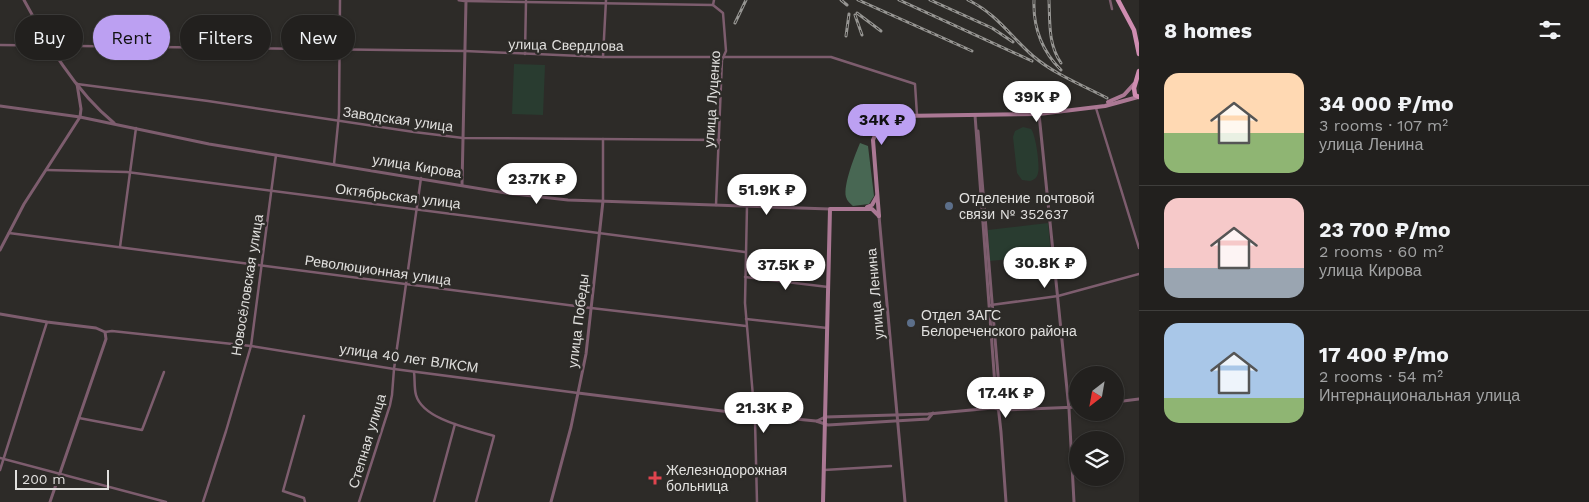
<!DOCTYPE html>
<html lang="en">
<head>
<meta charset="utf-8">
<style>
  body { margin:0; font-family:"Work Sans",sans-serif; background:#2a2827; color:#f1f3f6; height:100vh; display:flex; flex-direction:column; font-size:19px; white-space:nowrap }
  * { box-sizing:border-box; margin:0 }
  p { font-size:16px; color:#a2a3a4 }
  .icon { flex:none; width:28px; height:28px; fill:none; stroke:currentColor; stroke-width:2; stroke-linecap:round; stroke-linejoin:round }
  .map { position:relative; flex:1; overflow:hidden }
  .details { display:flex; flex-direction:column; background:#22201e; width:450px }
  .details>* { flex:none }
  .guide { position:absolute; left:15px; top:15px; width:475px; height:45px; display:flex; gap:10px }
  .needle { width:32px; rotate:211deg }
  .tools { position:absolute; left:1069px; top:366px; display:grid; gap:10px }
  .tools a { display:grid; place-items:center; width:55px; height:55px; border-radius:50%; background:#22201e; box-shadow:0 1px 4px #0004,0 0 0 1px #3f3e3c; font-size:25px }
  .scale { position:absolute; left:15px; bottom:12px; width:94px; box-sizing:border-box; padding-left:5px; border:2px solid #e1e0de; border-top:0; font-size:14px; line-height:18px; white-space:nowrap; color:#e1e0de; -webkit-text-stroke:4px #2d2b28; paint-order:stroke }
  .price { position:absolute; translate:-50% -42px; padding:0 11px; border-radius:18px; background:#fff; color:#222; font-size:16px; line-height:32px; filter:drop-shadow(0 1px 2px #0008) }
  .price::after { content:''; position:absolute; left:50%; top:30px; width:15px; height:11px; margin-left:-8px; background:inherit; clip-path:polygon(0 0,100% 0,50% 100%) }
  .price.active { background:#bca0f2; color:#111 }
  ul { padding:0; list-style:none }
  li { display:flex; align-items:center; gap:15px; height:125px; padding:0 25px }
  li+li { border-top:1px solid #3f3e3c }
  li span { display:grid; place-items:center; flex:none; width:140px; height:100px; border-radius:15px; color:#555 }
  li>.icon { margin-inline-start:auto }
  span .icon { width:60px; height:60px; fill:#fffc; stroke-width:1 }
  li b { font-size:21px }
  h2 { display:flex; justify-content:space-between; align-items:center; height:60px; padding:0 25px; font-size:21px }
  .tag { padding:0 18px; border-radius:22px; background:#22201e; box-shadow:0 1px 4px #0004,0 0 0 1px #3f3e3c; font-size:18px; line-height:45px }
  .tag.active { background:#bca0f2; color:#111 }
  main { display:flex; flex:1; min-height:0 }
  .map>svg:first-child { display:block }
</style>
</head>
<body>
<main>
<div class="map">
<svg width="1139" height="502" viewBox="0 0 1139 502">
  <rect width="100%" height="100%" fill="#2d2b28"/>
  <!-- green -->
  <g fill="#293c30">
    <polygon points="514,64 545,65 543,115 512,114"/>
    <path d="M1023,127L1031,129C1036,135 1040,166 1038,173C1037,178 1034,180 1030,181L1022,180L1017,173L1013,137L1015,131Z"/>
    <polygon points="1048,223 1051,255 990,261 988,230"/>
  </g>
  <!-- forest -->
  <path fill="#486753" d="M860,143L868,146L874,196L869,204L853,206C850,203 847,201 846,197C843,185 855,155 860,143Z"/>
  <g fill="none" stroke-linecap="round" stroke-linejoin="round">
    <!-- minor -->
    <g stroke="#7d5d6e" stroke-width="2.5">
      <polyline points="714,0 713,5 723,13 726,51 722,60 716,205"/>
      <polyline points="1110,0 1112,9"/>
      <polyline points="466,1 713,5"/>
      <polyline points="0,45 465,51 603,57 831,57 915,84 917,115"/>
      <polyline points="525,54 526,1"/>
      <polyline points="603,57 606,0"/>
      <polyline points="77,84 208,101 414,132 463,138 720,140"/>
      <polyline points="1096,108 1139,248"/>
      <polyline points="334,164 339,114 340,0"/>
      <polyline points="47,170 127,172 745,252"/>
      <polyline points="603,201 603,139"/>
      <polyline points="747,206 745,303 755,420 757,502"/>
      <polyline points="9,233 591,308 746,326"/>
      <polyline points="120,247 136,128"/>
      <polyline points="745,277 828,287"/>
      <polyline points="991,305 1058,296 1139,274"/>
      <polyline points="746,319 827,328"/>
      <polyline points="105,332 112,331 251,346 394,369 578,393"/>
      <path d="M414,372C415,379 414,388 416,395C423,420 472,429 494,436L476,502"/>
      <polyline points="304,416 283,491 304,498 305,502"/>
      <polyline points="79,418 142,430 164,372"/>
      <polyline points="0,458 166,502"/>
      <polyline points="0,470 47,322"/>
      <polyline points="824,470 891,466"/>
      <polyline points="203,502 226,431 251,346 276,155"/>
      <polyline points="359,502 390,405 392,395 394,369 421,178"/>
      <polyline points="434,502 455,424"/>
    </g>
    <!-- tertiary -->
    <g stroke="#7d5d6e" stroke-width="3">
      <path d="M24,0C48,44 74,90 114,123"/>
      <polyline points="459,0 466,1 462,185"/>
      <polyline points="0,106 80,117 209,144 506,193 568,200 598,201 830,209"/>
      <polyline points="1039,114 1069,409 1074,502"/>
      <polyline points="975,115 996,399 998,405 1001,432 1006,502"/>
      <polyline points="978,131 1000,399 998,404"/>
      <polyline points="879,216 905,502"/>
      <polyline points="0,250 24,204 80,117 81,109 77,84"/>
      <polyline points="0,314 47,322 96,328 105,332 106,339 50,502"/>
      <polyline points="578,393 754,415 816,421 828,425 928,419 933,413"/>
      <polyline points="1115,402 1139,399"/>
      <polyline points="817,421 825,417 928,414 993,408 1003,410 1078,407"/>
      <polyline points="551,502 571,427 586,354 603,201"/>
    </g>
    <!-- secondary -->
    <g stroke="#ab7894" stroke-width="4">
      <polyline points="1108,102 1124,95 1134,84"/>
      <polyline points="867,207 872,205 877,196"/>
      <path d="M879,216L873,140C878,127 886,119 900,116L1039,114L1105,106L1138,97"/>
      <polyline points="823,502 830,209 872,209 879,216"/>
    </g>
    <!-- primary -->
    <g stroke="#cf8db1" stroke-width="4.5">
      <polyline points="1118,0 1134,30 1139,54"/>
      <polyline points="1139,71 1134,88 1135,95 1139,97"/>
    </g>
    <!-- rail casing -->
    <g stroke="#969592" stroke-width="3">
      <g id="rail">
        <polyline points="841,0 847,5"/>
        <polyline points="858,0 972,51"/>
        <polyline points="899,0 1032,61"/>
        <polyline points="930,0 992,28 1013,42"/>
        <path d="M968,0C997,14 1010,36 1033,56C1054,74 1082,85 1107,98"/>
        <path d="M1034,0C1033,27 1041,50 1061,70"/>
        <path d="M1049,0C1050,22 1048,44 1061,63"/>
        <polyline points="857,13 881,31"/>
        <polyline points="855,15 862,35"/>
        <polyline points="735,23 746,0"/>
        <polyline points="846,36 849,14"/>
      </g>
    </g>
    <!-- rail -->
    <use href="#rail" stroke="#2d2b28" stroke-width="1" stroke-dasharray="4" stroke-linecap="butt"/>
  </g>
  <!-- markers -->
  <g fill="#5c6f8a" stroke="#2d2b28" stroke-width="2">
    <circle cx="949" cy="206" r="5"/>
    <circle cx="911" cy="323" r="5"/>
  </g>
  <path fill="#e0444e" stroke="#2d2b28" stroke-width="2" d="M652.5 470.5h5v5h5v5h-5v5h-5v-5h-5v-5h5z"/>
  <g text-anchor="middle" stroke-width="5" stroke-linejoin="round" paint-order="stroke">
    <!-- street labels -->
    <g font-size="14" fill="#e1e0de" stroke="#2d2b28">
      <text transform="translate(566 45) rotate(1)" y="5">улица Свердлова</text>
      <text transform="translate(712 99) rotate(-86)" y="5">улица Луценко</text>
      <text transform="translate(398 119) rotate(8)" y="5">Заводская улица</text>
      <text transform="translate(417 166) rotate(9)" y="5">улица Кирова</text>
      <text transform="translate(398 196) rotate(7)" y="5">Октябрьская улица</text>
      <text transform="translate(378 270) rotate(8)" y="5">Революционная улица</text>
      <text transform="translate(247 285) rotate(-81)" y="5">Новосёловская улица</text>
      <text transform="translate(875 294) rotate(-95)" y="5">улица Ленина</text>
      <text transform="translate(578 321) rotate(-83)" y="5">улица Победы</text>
      <text transform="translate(409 358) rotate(8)" y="5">улица 40 лет ВЛКСМ</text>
      <text transform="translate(367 441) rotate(-73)" y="5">Степная улица</text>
    </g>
    <!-- poi labels -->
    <g font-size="14" fill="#e1e0de" stroke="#2d2b28" text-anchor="start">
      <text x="959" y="203">Отделение почтовой<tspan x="959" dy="16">связи № 352637</tspan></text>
      <text x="921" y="320">Отдел ЗАГС<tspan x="921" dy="16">Белореченского района</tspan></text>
      <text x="666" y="475">Железнодорожная<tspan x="666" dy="16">больница</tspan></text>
    </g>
  </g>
</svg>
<div class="tools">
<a><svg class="needle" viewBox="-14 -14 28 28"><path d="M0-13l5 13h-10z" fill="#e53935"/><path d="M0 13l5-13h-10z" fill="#a2a3a4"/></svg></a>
<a><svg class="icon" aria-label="layers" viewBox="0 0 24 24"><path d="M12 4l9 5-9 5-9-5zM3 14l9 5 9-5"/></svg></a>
</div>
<div class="scale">200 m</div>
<b class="price" style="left:1037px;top:123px">39K ₽</b>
<b class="price active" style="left:882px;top:146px">34K ₽</b>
<b class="price" style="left:537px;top:205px">23.7K ₽</b>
<b class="price" style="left:767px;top:216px">51.9K ₽</b>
<b class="price" style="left:1045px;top:289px">30.8K ₽</b>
<b class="price" style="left:786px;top:291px">37.5K ₽</b>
<b class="price" style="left:1006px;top:419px">17.4K ₽</b>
<b class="price" style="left:764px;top:434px">21.3K ₽</b>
<div class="guide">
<a class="tag">Buy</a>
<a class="tag active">Rent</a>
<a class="tag">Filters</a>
<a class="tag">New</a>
</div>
</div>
<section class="details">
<h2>8 homes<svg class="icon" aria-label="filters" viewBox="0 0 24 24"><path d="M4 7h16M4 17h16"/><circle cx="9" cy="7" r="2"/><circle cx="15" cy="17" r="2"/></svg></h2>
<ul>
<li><span style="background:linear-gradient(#ffd9b3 60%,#8fb573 0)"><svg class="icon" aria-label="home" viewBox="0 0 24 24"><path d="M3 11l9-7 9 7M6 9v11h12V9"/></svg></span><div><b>34 000 ₽/mo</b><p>3 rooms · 107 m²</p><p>улица Ленина</p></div></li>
<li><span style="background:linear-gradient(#f6c9c9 70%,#9aa5b1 0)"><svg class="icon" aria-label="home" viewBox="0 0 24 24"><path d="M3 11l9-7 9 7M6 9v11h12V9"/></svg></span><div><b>23 700 ₽/mo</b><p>2 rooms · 60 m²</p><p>улица Кирова</p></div></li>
<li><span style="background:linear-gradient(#a9c7e8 75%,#8fb573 0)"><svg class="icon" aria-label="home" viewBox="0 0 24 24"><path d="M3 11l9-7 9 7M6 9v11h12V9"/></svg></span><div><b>17 400 ₽/mo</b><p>2 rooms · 54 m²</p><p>Интернациональная улица</p></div></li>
</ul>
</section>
</main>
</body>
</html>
